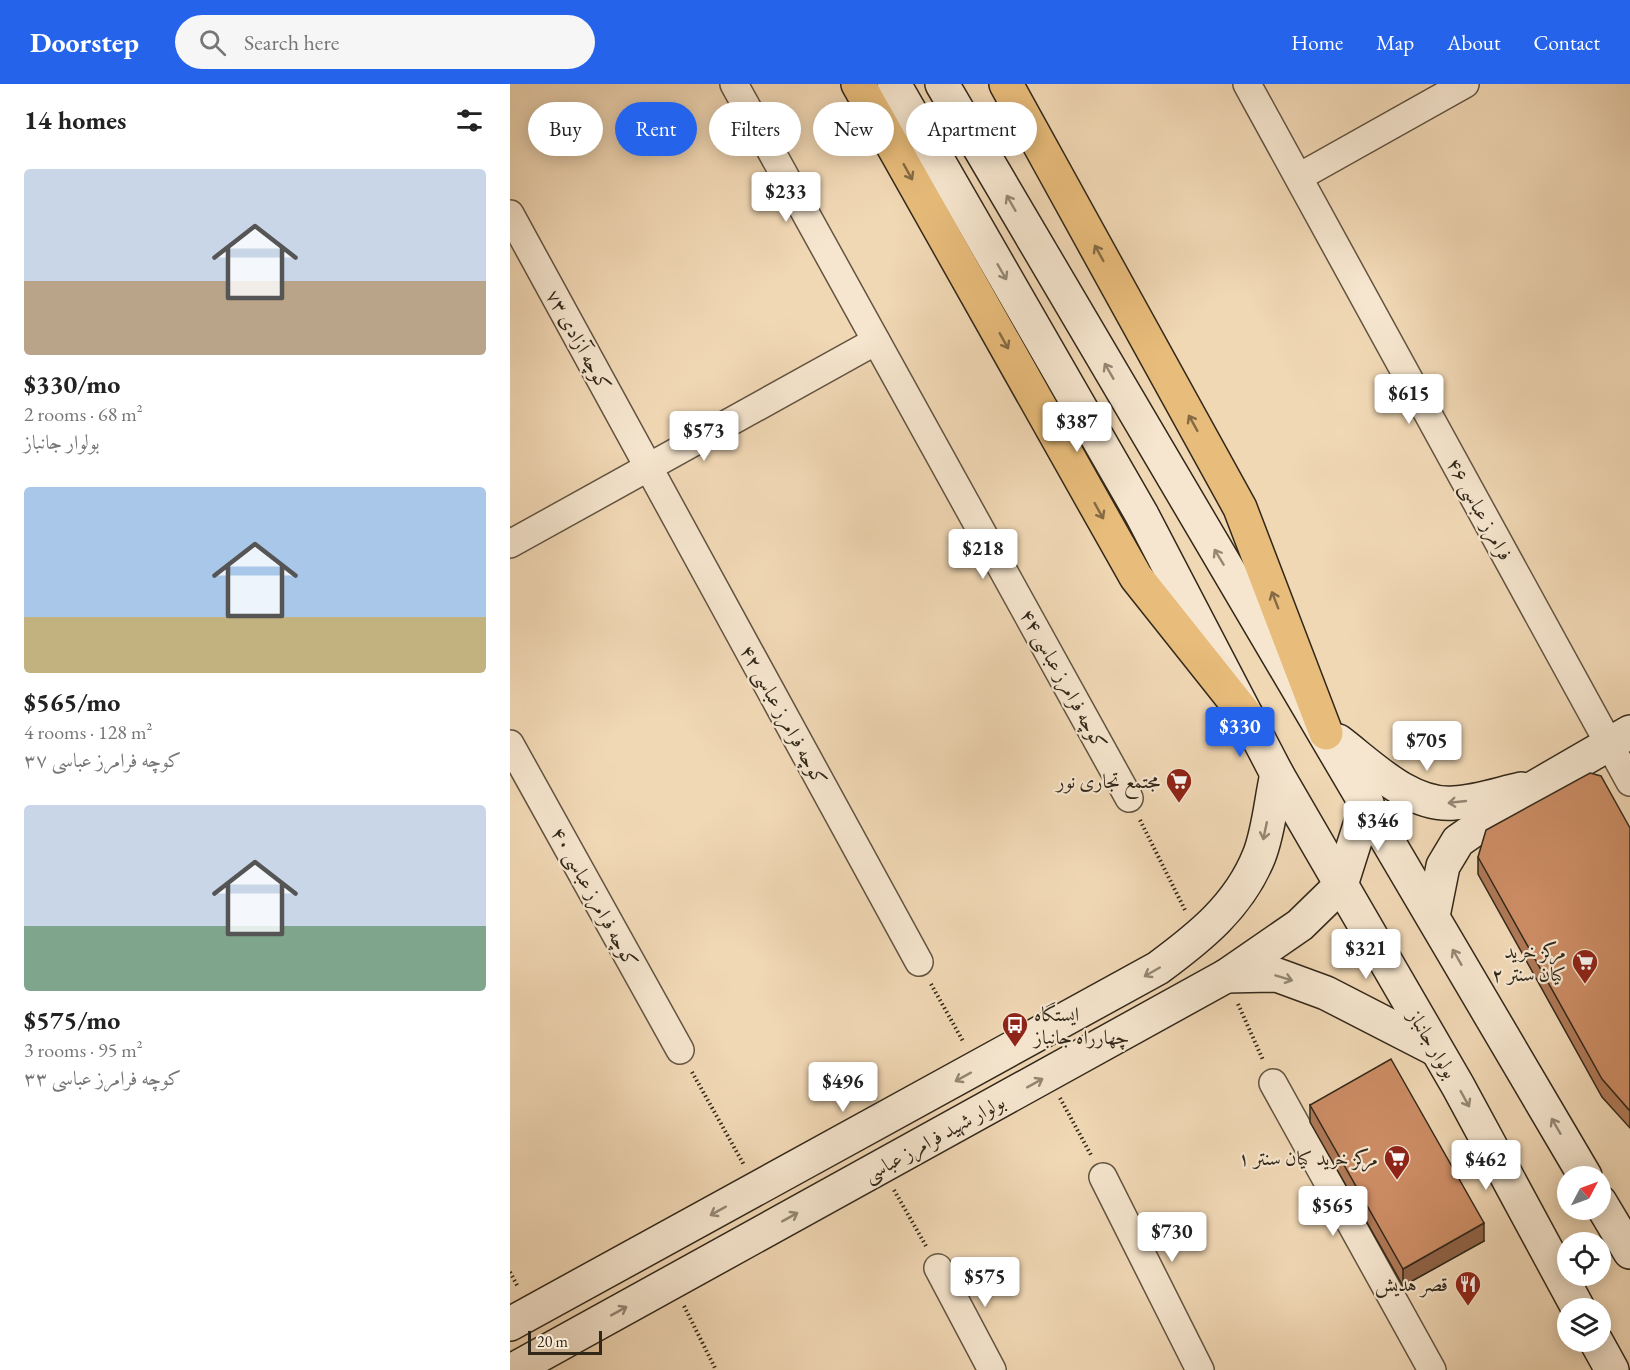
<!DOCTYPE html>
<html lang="en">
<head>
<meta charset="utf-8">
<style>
  body { margin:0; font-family:"EB Garamond",Amiri,serif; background:#f6f6f6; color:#222; height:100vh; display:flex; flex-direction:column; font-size:22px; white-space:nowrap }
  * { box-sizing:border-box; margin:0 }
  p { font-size:20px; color:#767676 }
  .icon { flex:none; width:33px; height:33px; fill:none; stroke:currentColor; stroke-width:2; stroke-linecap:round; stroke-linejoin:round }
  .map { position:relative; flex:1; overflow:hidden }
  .drawer { display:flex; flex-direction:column; background:#fff; width:510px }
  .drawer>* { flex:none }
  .banner { position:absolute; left:18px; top:18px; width:570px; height:54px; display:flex; gap:12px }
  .needle { width:39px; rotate:49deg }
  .controls { position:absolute; left:1047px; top:1082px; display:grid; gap:12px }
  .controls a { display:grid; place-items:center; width:54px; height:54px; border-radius:50%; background:#fff; box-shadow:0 3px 15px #0003; font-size:30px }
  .scale { position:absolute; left:18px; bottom:15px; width:74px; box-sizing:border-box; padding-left:6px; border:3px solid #32281a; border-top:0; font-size:16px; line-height:21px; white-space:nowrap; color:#32281a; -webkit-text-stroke:4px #f6e6cf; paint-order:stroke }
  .price { position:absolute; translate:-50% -51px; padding:0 14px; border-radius:6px; background:#fff; color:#222; font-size:20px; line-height:39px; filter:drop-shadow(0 2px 3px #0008) }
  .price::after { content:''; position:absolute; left:50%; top:36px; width:18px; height:14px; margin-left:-9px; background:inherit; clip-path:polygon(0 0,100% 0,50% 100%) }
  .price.selected { background:#2563eb; color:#fff }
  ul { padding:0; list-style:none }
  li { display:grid; align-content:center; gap:12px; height:318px; padding:0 24px }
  li span { display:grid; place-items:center; height:186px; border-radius:6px; color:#555 }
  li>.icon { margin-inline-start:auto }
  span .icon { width:108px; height:108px; fill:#fffc; stroke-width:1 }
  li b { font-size:26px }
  h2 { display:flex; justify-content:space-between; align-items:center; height:72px; padding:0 24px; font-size:26px }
  .tag { padding:0 21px; border-radius:27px; background:#fff; box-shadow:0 3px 15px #0003; font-size:21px; line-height:54px }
  .tag.selected { background:#2563eb; color:#fff }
  header { display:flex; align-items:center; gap:36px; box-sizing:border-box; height:84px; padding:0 30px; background:#2563eb; color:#fff }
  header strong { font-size:28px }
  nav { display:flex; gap:33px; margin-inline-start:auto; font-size:21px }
  .search { width:420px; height:54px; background:#f6f6f6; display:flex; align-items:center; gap:15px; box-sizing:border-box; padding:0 21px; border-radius:33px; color:#767676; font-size:22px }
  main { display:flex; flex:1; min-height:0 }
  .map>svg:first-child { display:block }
</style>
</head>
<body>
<header>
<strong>Doorstep</strong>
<div class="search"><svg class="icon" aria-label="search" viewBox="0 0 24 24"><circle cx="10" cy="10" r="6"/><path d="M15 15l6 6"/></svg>Search here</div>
<nav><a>Home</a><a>Map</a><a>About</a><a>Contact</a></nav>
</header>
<main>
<section class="drawer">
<h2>14 homes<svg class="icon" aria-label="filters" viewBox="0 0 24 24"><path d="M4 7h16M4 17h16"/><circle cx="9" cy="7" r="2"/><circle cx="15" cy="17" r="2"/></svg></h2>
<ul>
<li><span style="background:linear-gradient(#c9d6e8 60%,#b9a48a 0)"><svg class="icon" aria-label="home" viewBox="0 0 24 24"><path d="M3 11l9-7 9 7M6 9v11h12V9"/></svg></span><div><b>$330/mo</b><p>2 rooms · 68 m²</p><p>بولوار جانباز</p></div></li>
<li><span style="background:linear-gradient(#a9c7e8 70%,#c2b280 0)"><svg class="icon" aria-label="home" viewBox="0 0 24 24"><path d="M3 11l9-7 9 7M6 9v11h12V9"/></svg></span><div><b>$565/mo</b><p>4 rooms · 128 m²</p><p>کوچه فرامرز عباسی ۳۷</p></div></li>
<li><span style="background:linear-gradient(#c9d6e8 65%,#7fa58c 0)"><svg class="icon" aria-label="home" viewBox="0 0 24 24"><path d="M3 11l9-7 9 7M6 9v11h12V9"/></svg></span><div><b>$575/mo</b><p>3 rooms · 95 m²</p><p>کوچه فرامرز عباسی ۳۳</p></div></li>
</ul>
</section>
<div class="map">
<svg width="1120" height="1286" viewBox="0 0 1120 1286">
  <rect width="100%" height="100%" fill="#f1d8b5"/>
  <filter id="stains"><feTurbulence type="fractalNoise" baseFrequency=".00333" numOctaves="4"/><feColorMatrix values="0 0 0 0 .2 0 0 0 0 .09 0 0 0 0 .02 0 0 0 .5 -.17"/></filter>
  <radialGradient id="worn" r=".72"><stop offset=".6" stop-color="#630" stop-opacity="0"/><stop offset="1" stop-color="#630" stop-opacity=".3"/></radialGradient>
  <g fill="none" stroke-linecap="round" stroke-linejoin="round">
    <!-- street casing -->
    <g stroke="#625441" stroke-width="30">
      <g id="street">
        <polyline points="224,0 619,714"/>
        <polyline points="737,0 1120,698"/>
        <polyline points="789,93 955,0"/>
        <polyline points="0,130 409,878"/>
        <polyline points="0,460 366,257"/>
        <polyline points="0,660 170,966"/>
        <polyline points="763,999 922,1286"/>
        <polyline points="593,1093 690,1286"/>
        <polyline points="428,1184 482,1286"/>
      </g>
    </g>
    <!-- secondary casing -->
    <g stroke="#32281a" stroke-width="36">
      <g id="secondary">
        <polyline points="384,0 632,431 767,690 948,1002 1068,1224"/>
        <polyline points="432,0 1075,1092"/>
        <path d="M828,657C860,681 900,723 944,719C966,718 989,710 1011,705"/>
        <polyline points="923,832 933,782 948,757 1025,703 1120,648"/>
        <polyline points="716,892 767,891 816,909 925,965"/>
        <polyline points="1090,1118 1120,1168"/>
        <path d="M0,1240L648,884C690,853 729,822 749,772C759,747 761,716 767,690"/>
        <polyline points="1086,1257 1102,1286"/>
        <polyline points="3,1286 716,892 790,841 831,801 857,719"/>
      </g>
    </g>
    <!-- highway casing -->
    <g stroke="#32281a" stroke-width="36">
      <g id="highway">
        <polyline points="348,0 626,493 739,635"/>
        <polyline points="496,0 730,424 816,649"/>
      </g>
    </g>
    <!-- path -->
    <g stroke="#32281a" stroke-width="4" stroke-dasharray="1.5 3" stroke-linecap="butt">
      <polyline points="630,736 675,826"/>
      <polyline points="421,900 454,959"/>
      <polyline points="728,920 753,976"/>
      <polyline points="182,988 234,1081"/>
      <polyline points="550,1014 581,1071"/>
      <polyline points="384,1106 416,1162"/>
      <polyline points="0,1188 8,1203"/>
      <polyline points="174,1222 206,1286"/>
    </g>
    <!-- street -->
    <use href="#street" stroke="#f6e6cf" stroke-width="27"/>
    <!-- secondary -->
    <use href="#secondary" stroke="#f6e6cf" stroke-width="33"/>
    <!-- highway -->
    <use href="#highway" stroke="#e8bc7a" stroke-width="33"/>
  </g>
  <!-- wall -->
  <g fill="#af7856" stroke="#32281a" stroke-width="1.5">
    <polygon points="1120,744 1120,1044 1092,1013 968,790 968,773"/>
    <polygon points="800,1021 974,1157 893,1202 800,1038"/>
  </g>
  <!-- shaded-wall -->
  <polygon fill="#8f6246" stroke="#32281a" stroke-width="1.5" points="974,1139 974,1157 893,1202 893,1185"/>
  <!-- building -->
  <g fill="#cc8c64" stroke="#32281a" stroke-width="1.5">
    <polygon points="1080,689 1091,692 1120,744 1120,1027 1092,995 968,773 976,746"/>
    <polygon points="881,975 974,1139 893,1185 800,1021"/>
  </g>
  <!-- one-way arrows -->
  <defs><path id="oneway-shaft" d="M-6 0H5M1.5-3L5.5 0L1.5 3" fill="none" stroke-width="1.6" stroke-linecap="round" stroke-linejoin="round" transform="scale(1.5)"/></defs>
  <g stroke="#846b45">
    <use href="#oneway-shaft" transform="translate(398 88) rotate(61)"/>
    <use href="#oneway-shaft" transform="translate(589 169) rotate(-119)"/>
    <use href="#oneway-shaft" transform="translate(494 257) rotate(61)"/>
    <use href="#oneway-shaft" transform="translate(683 339) rotate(-119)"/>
    <use href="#oneway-shaft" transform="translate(589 427) rotate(61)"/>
    <use href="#oneway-shaft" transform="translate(765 516) rotate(-111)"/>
  </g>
  <g stroke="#948774">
    <use href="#oneway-shaft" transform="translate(501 119) rotate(-120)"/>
    <use href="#oneway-shaft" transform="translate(492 188) rotate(60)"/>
    <use href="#oneway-shaft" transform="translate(599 287) rotate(-120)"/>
    <use href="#oneway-shaft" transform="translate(709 473) rotate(-121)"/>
    <use href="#oneway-shaft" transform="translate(947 718) rotate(174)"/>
    <use href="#oneway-shaft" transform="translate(755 747) rotate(102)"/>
    <use href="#oneway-shaft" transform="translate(947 873) rotate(-120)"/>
    <use href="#oneway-shaft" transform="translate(642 888) rotate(150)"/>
    <use href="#oneway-shaft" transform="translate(774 894) rotate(17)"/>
    <use href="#oneway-shaft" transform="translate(453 993) rotate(151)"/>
    <use href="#oneway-shaft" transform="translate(525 999) rotate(-29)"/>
    <use href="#oneway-shaft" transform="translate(955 1015) rotate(61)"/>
    <use href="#oneway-shaft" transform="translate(1046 1042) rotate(-120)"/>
    <use href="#oneway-shaft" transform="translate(208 1127) rotate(151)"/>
    <use href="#oneway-shaft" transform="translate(280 1133) rotate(-29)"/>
    <use href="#oneway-shaft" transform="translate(109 1227) rotate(-29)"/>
  </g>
  <!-- icons -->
  <defs>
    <g id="supermarket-pin" transform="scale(1.35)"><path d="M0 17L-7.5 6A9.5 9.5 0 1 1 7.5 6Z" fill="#8f2418" stroke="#f6e6cf"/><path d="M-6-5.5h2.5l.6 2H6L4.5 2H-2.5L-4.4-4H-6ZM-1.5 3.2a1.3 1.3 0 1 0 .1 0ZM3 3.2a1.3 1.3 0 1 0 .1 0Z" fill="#fff"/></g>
    <g id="bus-pin" transform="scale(1.35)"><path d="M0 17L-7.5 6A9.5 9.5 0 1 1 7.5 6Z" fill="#8f2418" stroke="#f6e6cf"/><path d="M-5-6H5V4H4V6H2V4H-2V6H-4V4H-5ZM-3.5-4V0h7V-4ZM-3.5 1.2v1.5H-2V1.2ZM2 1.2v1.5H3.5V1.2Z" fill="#fff"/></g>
    <g id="restaurant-pin" transform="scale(1.35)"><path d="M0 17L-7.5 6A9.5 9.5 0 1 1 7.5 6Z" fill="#8f2418" stroke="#f6e6cf"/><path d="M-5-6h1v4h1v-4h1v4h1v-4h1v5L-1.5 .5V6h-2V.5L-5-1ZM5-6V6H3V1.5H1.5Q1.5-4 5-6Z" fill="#fff"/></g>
  </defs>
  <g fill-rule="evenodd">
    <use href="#supermarket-pin" x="669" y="697"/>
    <use href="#supermarket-pin" x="1075" y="878"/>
    <use href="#bus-pin" x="505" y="941"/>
    <use href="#supermarket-pin" x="887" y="1074"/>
    <use href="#restaurant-pin" x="958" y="1200"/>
  </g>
  <g text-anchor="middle" stroke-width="4.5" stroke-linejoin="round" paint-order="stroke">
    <!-- street labels -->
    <g font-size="20" fill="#32281a" stroke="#f6e6cf">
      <text transform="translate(69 256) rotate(61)" y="7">کوچه آزادی ۷۳</text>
      <text transform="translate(970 425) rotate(61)" y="7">فرامرز عباسی ۴۶</text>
      <text transform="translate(554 595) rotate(61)" y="7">کوچه فرامرز عباسی ۴۴</text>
      <text transform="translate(274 631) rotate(61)" y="7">کوچه فرامرز عباسی ۴۲</text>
      <text transform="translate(85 813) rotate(61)" y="7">کوچه فرامرز عباسی ۴۰</text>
      <text transform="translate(923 960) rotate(59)" y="7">بولوار جانباز</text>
      <text transform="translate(424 1054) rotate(-29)" y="7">بولوار شهید فرامرز عباسی</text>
    </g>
    <!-- poi labels -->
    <g font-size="20" fill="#32281a" stroke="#f6e6cf" text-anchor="end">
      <text x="650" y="704">مجتمع تجاری نور</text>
      <text x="1056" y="874">مرکز خرید<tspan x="1056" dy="23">کیان سنتر ۲</tspan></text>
      <text x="524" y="937" text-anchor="start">ایستگاه<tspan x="524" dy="23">چهارراه جانباز</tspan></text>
      <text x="868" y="1081">مرکز خرید کیان سنتر ۱</text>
      <text x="938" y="1207">قصر هدیش</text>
    </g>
  </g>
  <rect width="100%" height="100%" filter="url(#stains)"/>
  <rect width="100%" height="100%" fill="url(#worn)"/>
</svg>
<div class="controls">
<a><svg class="needle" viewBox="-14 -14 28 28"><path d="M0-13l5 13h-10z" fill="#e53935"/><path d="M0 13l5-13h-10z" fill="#767676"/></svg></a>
<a><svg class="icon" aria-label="locate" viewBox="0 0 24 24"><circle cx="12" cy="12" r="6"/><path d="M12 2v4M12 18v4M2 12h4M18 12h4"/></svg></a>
<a><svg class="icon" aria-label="layers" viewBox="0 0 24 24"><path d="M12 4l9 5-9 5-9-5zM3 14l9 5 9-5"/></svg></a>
</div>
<div class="scale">20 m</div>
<b class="price" style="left:276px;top:139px">$233</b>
<b class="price" style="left:899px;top:341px">$615</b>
<b class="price" style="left:567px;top:369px">$387</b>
<b class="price" style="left:194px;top:378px">$573</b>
<b class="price" style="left:473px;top:496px">$218</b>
<b class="price selected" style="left:730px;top:674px">$330</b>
<b class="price" style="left:917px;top:688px">$705</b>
<b class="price" style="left:868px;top:768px">$346</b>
<b class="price" style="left:856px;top:896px">$321</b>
<b class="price" style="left:333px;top:1029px">$496</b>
<b class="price" style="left:976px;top:1107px">$462</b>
<b class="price" style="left:823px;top:1153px">$565</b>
<b class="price" style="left:662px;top:1179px">$730</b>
<b class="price" style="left:475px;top:1224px">$575</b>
<div class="banner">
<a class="tag">Buy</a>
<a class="tag selected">Rent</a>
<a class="tag">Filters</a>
<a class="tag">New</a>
<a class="tag">Apartment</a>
</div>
</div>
</main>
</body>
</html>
